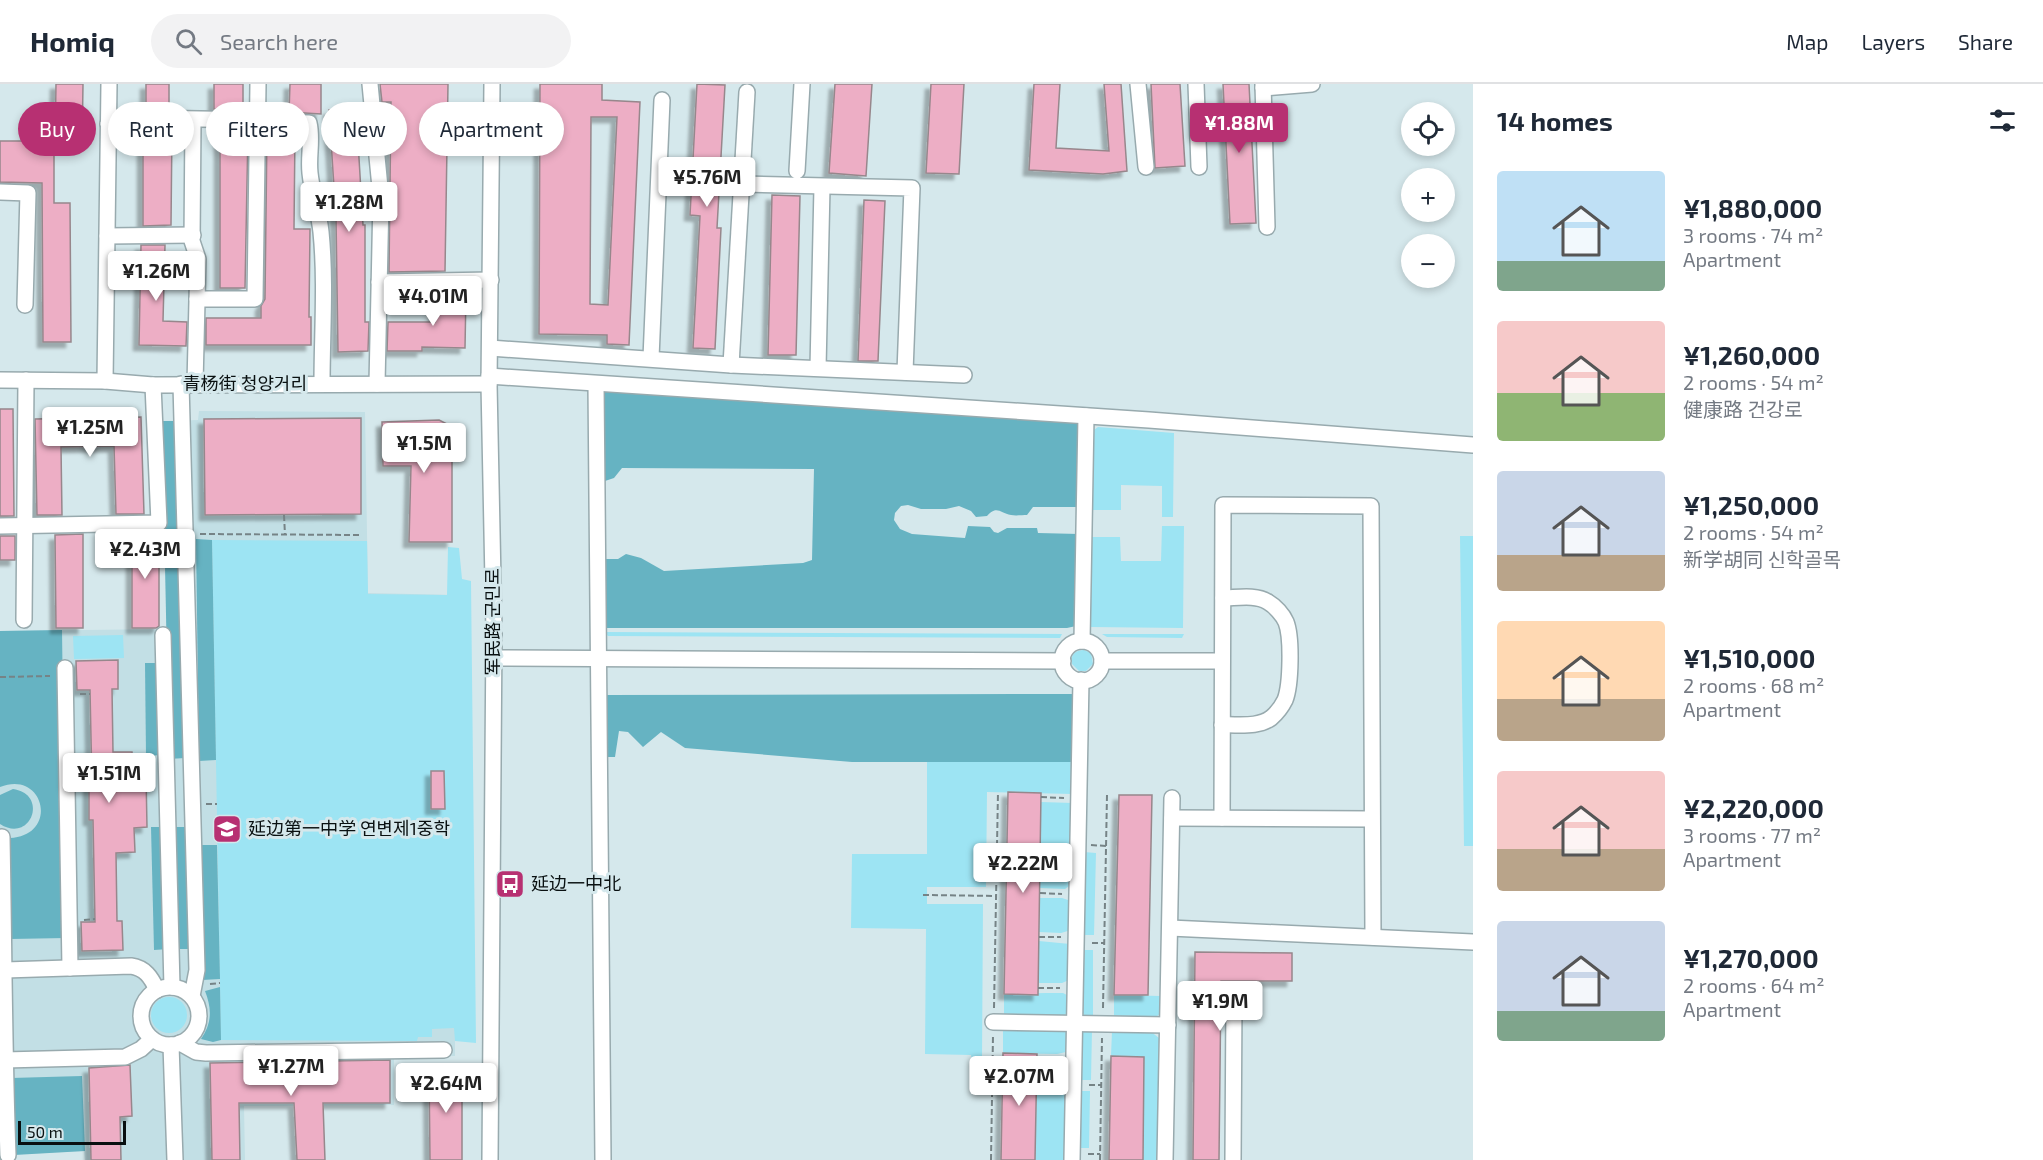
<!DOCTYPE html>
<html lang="en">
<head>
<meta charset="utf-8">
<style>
  body { margin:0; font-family:"Exo 2","Noto Sans SC","Noto Sans KR",sans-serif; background:#f2f2f3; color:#1f2937; height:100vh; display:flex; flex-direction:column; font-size:22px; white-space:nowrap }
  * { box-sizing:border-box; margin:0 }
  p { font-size:20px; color:#747a83 }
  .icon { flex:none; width:33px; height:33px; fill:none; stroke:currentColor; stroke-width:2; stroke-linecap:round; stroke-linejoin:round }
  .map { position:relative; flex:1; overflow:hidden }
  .drawer { display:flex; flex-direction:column; background:#fff; width:570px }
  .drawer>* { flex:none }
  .hud { position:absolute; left:18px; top:18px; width:570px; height:54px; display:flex; gap:12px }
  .buttons { position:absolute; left:1401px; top:18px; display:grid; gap:12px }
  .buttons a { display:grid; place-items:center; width:54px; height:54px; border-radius:50%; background:#fff; box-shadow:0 3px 9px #0003; font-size:30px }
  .scale { position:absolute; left:18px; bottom:15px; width:108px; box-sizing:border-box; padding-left:6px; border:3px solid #091011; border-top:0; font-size:16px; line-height:21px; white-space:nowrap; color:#091011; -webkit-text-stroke:4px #d5e8ec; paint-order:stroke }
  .price { position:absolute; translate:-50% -51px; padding:0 14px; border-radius:6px; background:#fff; color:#222; font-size:20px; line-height:39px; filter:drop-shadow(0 2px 3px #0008) }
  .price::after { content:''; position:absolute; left:50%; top:36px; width:18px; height:14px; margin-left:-9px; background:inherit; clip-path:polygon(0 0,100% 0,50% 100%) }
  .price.selected { background:#b73072; color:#fff }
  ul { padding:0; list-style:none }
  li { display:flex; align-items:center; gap:18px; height:150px; padding:0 24px }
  li span { display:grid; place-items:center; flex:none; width:168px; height:120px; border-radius:6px; color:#555 }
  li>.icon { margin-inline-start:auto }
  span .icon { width:72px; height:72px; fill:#fffc; stroke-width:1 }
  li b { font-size:26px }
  h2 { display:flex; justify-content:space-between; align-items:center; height:72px; padding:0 24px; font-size:26px }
  .tag { padding:0 21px; border-radius:27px; background:#fff; box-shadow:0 3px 9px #0003; font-size:21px; line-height:54px }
  .tag.selected { background:#b73072; color:#fff }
  header { display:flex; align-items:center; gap:36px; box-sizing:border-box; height:84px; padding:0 30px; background:#fff; border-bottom:2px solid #e0e1e3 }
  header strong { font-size:28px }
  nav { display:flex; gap:33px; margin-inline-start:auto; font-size:21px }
  .search { width:420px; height:54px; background:#f2f2f3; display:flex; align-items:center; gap:15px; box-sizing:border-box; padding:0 21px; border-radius:33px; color:#747a83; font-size:22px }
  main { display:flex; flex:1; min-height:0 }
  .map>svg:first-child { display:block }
</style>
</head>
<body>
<header>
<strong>Homiq</strong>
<div class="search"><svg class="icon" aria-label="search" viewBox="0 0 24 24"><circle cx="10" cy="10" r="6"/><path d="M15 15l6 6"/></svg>Search here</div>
<nav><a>Map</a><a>Layers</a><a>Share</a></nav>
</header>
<main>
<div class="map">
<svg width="1473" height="1076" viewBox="0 0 1473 1076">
  <defs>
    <filter id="shadow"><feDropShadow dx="-5.5" dy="5.5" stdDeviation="1.5" flood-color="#0004"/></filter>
  </defs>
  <rect width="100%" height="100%" fill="#d5e8ec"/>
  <!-- built -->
  <polygon fill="#c2dfe5" points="199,327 365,328 368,509 455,511 455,972 394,973 394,1021 244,1022 245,1076 85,1076 84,1067 4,1071 4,1076 0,1076 0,547 167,545 162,337 198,336"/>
  <!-- green -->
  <g fill="#9de4f3">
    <polygon points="1098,343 1174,349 1173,433 1162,433 1162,402 1121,401 1121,426 1092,426 1094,346"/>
    <polygon points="1162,442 1184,442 1183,544 1090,543 1091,453 1120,453 1121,477 1161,477"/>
    <polygon points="1460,452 1473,452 1473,762 1464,762"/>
    <polygon points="212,456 367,457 368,510 447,511 448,463 459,464 462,495 471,497 476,959 455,957 454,944 432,945 432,953 418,953 417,957 221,956"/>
    <polygon points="604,548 1062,550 1060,554 608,552"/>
    <polygon points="1102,550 1184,550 1182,554 1107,553"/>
    <polygon points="123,551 124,574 74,575 73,552"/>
    <path d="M1084,566L1091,569L1093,580L1086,587H1079L1072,580C1070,571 1075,566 1084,566Z"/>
    <polygon points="927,678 1073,678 1073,710 987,708 986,803 927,803 927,820 983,820 982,977 972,977 971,971 925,970 926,845 851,844 852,770 927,770"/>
    <polygon points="1041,718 1073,719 1072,800 1065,805 1040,804"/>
    <polygon points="1084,768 1096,769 1094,851 1083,851"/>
    <polygon points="1040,814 1062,814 1071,817 1071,846 1061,849 1039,848"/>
    <polygon points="1039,857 1070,860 1069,896 1062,899 1039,899"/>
    <polygon points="1082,866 1093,866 1093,934 1086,933 1082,928"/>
    <path d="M1046,909H1063L1069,912C1069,920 1071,927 1063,932H1004V910Z"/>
    <polygon points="1114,911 1161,912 1160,930 1154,934 1114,934"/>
    <circle cx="169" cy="931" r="18"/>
    <polygon points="1003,944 1062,946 1067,949 1066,968 1057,970 1003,969"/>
    <polygon points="1084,946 1092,946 1091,996 1078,996 1080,951"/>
    <polygon points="1112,947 1150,947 1159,954 1157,1076 1143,1076 1144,973 1111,972"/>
    <polygon points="1037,979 1060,979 1066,981 1064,1076 1035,1076"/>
    <polygon points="1078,1007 1090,1007 1089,1064 1077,1064"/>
  </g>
  <!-- forest -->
  <g fill="#66b3c2">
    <path d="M608,306L1078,337L1079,423H1033L1027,431C1023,431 1015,432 1011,431C1000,429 997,421 987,432L976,433L971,427L959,422L946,425H921L908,421L901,422L895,429L894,436L900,445L912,450L965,454L968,442L990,443L994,448L998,449L1007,444H1037L1038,449L1079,450L1076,542L1067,544H604L603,475H618L626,470L641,474L664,487L803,479L812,476L814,385L622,384L614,394L602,398L603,309Z"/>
    <polygon points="162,337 176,337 185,674 169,675"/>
    <polygon points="196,455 212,456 216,676 199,677"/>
    <path d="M62,546L66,854L10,855V754C60,751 44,685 0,703V547Z"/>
    <polygon points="145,579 160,579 162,671 146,672"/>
    <polygon points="1074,610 1073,678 852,678 685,664 661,648 643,663 628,648 619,647 615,673 606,673 606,611"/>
    <path d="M13,705C49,710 31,760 0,740V711Z"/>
    <polygon points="151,743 166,743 169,865 154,866"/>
    <polygon points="175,743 187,743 189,865 177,865"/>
    <polygon points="202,761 217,761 220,895 202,896"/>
    <path d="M220,903L221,956L213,958L201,955C212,939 212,925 205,907Z"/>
    <polygon points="82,992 85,1067 14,1071 11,994"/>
  </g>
  <!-- building -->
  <g fill="#edaec5" stroke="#97878c" stroke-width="1.5" fill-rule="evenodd" filter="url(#shadow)">
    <polygon points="56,0 83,0 82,63 55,63"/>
    <polygon points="146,0 169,0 169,25 146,26"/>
    <polygon points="214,0 243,0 243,26 214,25"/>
    <polygon points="290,0 321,0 321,30 289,28"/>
    <polygon points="380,0 448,0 445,187 389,188 391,18 382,18"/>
    <path d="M540,0H602V16L640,18L629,261L607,260V251L539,250ZM591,33H617L608,221L590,220Z"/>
    <polygon points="697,0 725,1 717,144 721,144 715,265 693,264 700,132 690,131"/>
    <polygon points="835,0 872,0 866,92 829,89"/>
    <polygon points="931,0 964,0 959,90 926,89"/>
    <polygon points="1034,0 1060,0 1056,64 1109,67 1104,0 1121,0 1127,87 1103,90 1029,86"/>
    <polygon points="1151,0 1180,0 1185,82 1155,84"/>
    <polygon points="1223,0 1249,0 1256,139 1230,140"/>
    <polygon points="356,24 363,141 365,141 365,238 369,238 368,267 338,268 336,134 329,26"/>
    <polygon points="172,45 171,141 143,142 143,46"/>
    <polygon points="220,45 248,46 245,204 220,204"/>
    <polygon points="267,47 295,48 294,145 310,145 309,233 311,233 311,261 206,261 206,234 261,234 261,222 265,215"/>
    <polygon points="0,57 54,57 54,119 70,119 71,258 43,258 42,99 0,98"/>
    <polygon points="772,111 800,112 796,271 768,271"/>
    <polygon points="864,116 885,117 878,277 858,277"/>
    <polygon points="141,161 165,161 163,237 187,238 186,262 139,261"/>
    <polygon points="435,209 466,209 465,264 422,263 422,267 387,267 388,238 435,238"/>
    <polygon points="0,325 13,325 14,432 0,432"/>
    <polygon points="141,333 144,430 116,430 114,362 61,363 62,431 37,431 35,335"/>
    <polygon points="361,334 361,430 205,431 204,335"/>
    <polygon points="439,336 449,341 452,349 452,458 409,458 411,382 383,382 382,338"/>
    <polygon points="132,449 159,449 159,542 156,544 132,544"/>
    <polygon points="83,450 83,544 56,544 55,451"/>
    <rect x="0" y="452" width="15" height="24"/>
    <polygon points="118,576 118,605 112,605 113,668 132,668 133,691 146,690 147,743 134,744 135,768 116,769 117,837 122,837 123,866 82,867 81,838 95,838 93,736 89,736 89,700 92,700 90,606 77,606 76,577"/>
    <polygon points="431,687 444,687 445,725 431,725"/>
    <polygon points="1008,708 1041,709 1038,911 1004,910"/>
    <polygon points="1119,711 1152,711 1148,911 1114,911"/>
    <polygon points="1195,868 1292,869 1292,897 1221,897 1219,1076 1193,1076"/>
    <polygon points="1003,969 1037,970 1035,1076 1001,1076"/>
    <polygon points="1111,972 1144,973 1143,1076 1109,1076"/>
    <polygon points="390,976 390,1019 323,1019 325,1076 297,1076 294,1019 239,1019 240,1076 212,1076 210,979"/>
    <polygon points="130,981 132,1032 120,1033 121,1076 91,1076 89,984"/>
    <polygon points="429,985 462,985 462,1076 430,1076"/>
  </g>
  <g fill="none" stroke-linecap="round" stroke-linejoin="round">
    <!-- minor casing -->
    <g stroke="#98aaae" stroke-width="18">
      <g id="minor">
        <polyline points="370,0 381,114 377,300"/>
        <polyline points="1138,0 1146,83"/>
        <polyline points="1196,0 1199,83"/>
        <polyline points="1263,0 1267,143"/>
        <polyline points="1263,4 1312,0"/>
        <polyline points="193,36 192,157 198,175 195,300"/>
        <path d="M108,40C174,30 243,37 309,39C313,55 308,72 310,89C312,109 319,128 321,148C326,198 322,250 322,300"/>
        <polyline points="797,87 802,0"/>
        <polyline points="742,100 912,104 905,288"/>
        <polyline points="0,108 28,109 25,221"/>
        <polyline points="107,152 193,151"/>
        <polyline points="379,198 491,196"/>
        <polyline points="197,215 255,215 258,0"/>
        <polyline points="490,264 731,281 964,291"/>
        <polyline points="651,274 662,16"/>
        <polyline points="731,281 747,8"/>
        <polyline points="818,284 822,103"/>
        <polyline points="489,292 1149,336 1473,361"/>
        <polyline points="0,296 105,297 153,301 489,300"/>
        <polyline points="105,297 109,0"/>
        <polyline points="181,300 197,886 192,912"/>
        <polyline points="596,300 603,1076"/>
        <polyline points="0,442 159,439 153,301"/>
        <polyline points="24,536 26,296"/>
        <polyline points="163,551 172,903"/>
        <polyline points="1082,557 1086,332"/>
        <circle cx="1082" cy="577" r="20"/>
        <polyline points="494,574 1063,577"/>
        <polyline points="1102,577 1222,577"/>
        <polyline points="65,584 70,884"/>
        <path d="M1222,641C1237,640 1258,644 1271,634C1277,629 1282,622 1285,616C1291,601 1292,553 1286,538C1283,531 1275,522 1268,518C1256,510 1236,514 1223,514"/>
        <polyline points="1172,734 1371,735"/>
        <polyline points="1222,734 1223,421 1371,422 1373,853"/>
        <path d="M2,753C4,859 4,965 8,1071"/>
        <polyline points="1170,844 1473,858"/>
        <path d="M5,886L131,882C145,884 151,893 157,906"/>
        <circle cx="170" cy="932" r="29"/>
        <polyline points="993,938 1168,941"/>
        <polyline points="180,959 196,968 206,969 444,966"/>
        <polyline points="171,961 175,1076"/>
        <polyline points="4,976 125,973 141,965 152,955"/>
        <polyline points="490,1076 494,547 489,300 492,0"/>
        <polyline points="1072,1076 1081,596"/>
        <polyline points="1165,1076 1172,714"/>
        <polyline points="1233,1076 1234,914"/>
      </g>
    </g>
    <!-- path -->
    <g stroke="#768386" stroke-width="2" stroke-dasharray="6 3" stroke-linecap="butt">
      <polyline points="284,431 285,451"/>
      <polyline points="200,450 360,451"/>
      <polyline points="0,593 50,592"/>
      <polyline points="80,610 90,610"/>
      <polyline points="1041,713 1064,714"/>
      <polyline points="206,720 217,720"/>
      <polyline points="1091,761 1106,762"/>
      <polyline points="1040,809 1062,810"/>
      <polyline points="923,811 996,812"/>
      <polyline points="84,836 95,835"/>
      <polyline points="1039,853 1061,853"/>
      <polyline points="1092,859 1104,859"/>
      <polyline points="210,900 220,899"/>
      <polyline points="1038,904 1060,904"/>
      <polyline points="994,924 998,708"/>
      <polyline points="1103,924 1107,711"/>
      <polyline points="1037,975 1059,975"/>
      <polyline points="1089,1001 1101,1001"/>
      <polyline points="1088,1070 1100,1070"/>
      <polyline points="991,1076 993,951"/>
      <polyline points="1100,1076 1102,954"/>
    </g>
    <!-- minor -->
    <use href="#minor" stroke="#fff" stroke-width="15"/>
  </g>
  <!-- icons -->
  <defs>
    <g id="school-square" transform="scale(1.5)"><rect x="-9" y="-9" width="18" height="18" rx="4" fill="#b73072" stroke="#d5e8ec"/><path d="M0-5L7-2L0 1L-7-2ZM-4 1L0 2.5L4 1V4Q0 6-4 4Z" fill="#fff"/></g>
    <g id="bus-square" transform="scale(1.5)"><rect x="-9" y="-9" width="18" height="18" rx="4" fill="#b73072" stroke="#d5e8ec"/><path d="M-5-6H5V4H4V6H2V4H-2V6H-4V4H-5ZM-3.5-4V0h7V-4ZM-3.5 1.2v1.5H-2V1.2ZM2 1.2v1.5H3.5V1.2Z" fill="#fff"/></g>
  </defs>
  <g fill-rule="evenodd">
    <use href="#school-square" x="227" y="745"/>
    <use href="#bus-square" x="510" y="800"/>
  </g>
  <g text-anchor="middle" stroke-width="6" stroke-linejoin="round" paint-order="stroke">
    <!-- street labels -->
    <g font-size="18" fill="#091011" stroke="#d5e8ec">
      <text x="245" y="306">青杨街 청양거리</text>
      <text transform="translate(493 538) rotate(-90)" y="6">军民路 군민로</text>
    </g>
    <!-- poi labels -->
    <g font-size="18" fill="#091011" stroke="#d5e8ec" text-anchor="start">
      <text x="248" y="751">延边第一中学 연변제1중학</text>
      <text x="531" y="806">延边一中北</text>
    </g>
  </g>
</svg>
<div class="buttons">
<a><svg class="icon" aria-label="locate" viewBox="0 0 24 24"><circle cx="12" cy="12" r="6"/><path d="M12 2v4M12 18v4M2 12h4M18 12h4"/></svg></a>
<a>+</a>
<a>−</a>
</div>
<div class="scale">50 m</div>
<b class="price selected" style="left:1239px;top:70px">¥1.88M</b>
<b class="price" style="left:707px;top:124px">¥5.76M</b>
<b class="price" style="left:349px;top:149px">¥1.28M</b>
<b class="price" style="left:156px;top:218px">¥1.26M</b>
<b class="price" style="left:433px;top:243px">¥4.01M</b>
<b class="price" style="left:90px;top:374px">¥1.25M</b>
<b class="price" style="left:424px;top:390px">¥1.5M</b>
<b class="price" style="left:145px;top:496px">¥2.43M</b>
<b class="price" style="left:109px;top:720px">¥1.51M</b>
<b class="price" style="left:1023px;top:810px">¥2.22M</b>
<b class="price" style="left:1220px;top:948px">¥1.9M</b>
<b class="price" style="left:291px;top:1013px">¥1.27M</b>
<b class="price" style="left:1019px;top:1023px">¥2.07M</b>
<b class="price" style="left:446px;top:1030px">¥2.64M</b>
<div class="hud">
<a class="tag selected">Buy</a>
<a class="tag">Rent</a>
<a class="tag">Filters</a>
<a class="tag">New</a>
<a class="tag">Apartment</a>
</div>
</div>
<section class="drawer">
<h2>14 homes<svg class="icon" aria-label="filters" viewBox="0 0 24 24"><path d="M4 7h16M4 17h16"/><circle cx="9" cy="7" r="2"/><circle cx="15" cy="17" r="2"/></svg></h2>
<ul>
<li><span style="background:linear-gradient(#bfe0f5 75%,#7fa58c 0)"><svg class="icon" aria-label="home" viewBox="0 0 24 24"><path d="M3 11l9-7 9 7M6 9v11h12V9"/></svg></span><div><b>¥1,880,000</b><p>3 rooms · 74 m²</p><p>Apartment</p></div></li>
<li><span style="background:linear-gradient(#f6c9c9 60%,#8fb573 0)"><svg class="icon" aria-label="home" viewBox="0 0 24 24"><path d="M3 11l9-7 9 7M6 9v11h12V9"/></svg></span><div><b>¥1,260,000</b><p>2 rooms · 54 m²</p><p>健康路 건강로</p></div></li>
<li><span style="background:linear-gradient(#c9d6e8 70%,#b9a48a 0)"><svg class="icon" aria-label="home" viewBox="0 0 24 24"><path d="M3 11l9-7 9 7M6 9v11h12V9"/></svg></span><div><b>¥1,250,000</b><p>2 rooms · 54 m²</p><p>新学胡同 신학골목</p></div></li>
<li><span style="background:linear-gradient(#ffd9b3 65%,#b9a48a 0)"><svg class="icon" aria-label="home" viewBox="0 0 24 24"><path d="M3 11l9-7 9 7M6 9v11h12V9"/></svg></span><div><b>¥1,510,000</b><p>2 rooms · 68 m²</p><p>Apartment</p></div></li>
<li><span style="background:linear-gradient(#f6c9c9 65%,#b9a48a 0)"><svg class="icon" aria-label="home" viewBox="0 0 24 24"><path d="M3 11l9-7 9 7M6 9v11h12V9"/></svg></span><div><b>¥2,220,000</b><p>3 rooms · 77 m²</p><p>Apartment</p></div></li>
<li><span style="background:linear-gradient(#c9d6e8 75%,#7fa58c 0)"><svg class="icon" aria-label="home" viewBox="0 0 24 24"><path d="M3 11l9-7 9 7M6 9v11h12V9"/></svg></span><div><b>¥1,270,000</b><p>2 rooms · 64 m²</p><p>Apartment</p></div></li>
</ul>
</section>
</main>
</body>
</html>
